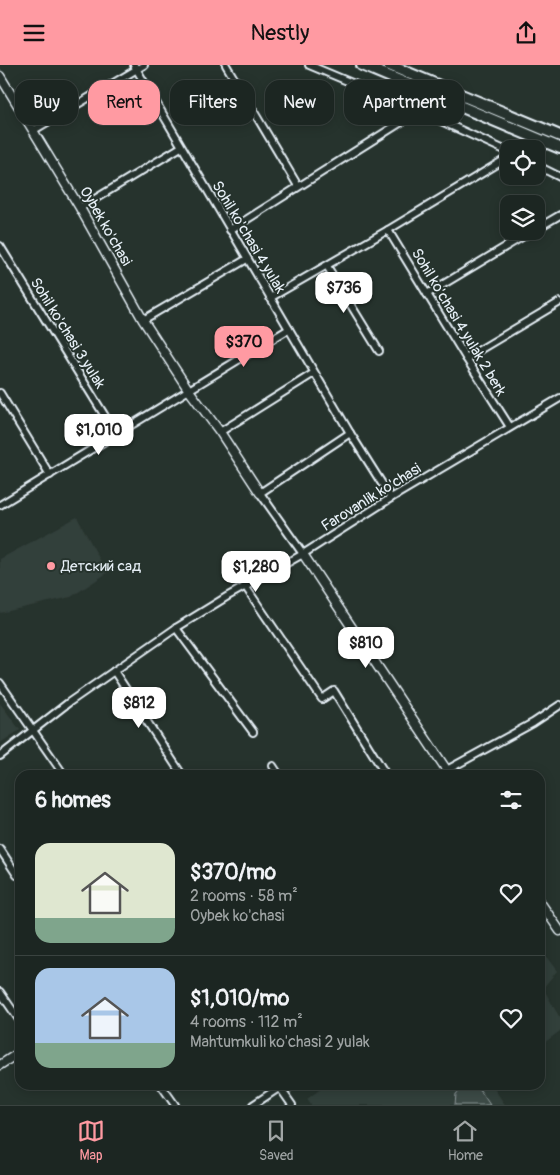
<!DOCTYPE html>
<html lang="en">
<head>
<meta charset="utf-8">
<style>
  body { margin:0; font-family:Pangolin,sans-serif; background:#29322f; color:#f1f3f6; height:100vh; display:flex; flex-direction:column; font-size:19px; white-space:nowrap }
  * { box-sizing:border-box; margin:0 }
  p { font-size:16px; color:#a0a5a5 }
  .icon { flex:none; width:28px; height:28px; fill:none; stroke:currentColor; stroke-width:2; stroke-linecap:round; stroke-linejoin:round }
  .map { position:relative; flex:1; overflow:hidden }
  .details { position:absolute; left:15px; top:705px; width:530px; height:320px; display:flex; flex-direction:column; background:#1c2622; border-radius:15px; box-shadow:0 2px 12px #0003,0 0 0 1px #3a4340 }
  .details>* { flex:none }
  .hud { position:absolute; left:15px; top:15px; width:530px; height:45px; display:flex; gap:10px }
  .buttons { position:absolute; left:500px; top:75px; display:grid; gap:10px }
  .buttons a { display:grid; place-items:center; width:45px; height:45px; border-radius:10px; background:#1c2622; box-shadow:0 2px 12px #0003,0 0 0 1px #3a4340; font-size:25px }
  .price { position:absolute; translate:-50% -42px; padding:0 11px; border-radius:10px; background:#fff; color:#222; font-size:16px; line-height:32px; filter:drop-shadow(0 1px 2px #0008) }
  .price::after { content:''; position:absolute; left:50%; top:30px; width:15px; height:11px; margin-left:-8px; background:inherit; clip-path:polygon(0 0,100% 0,50% 100%) }
  .price.current { background:#ff9aa2; color:#111 }
  ul { padding:0; list-style:none }
  li { display:flex; align-items:center; gap:15px; height:125px; padding:0 20px }
  li+li { border-top:1px solid #3a4340 }
  li span { display:grid; place-items:center; flex:none; width:140px; height:100px; border-radius:15px; color:#555 }
  li>.icon { margin-inline-start:auto }
  span .icon { width:60px; height:60px; fill:#fffc; stroke-width:1 }
  li b { font-size:21px }
  h2 { display:flex; justify-content:space-between; align-items:center; height:60px; padding:0 20px; font-size:21px }
  .tag { padding:0 18px; border-radius:15px; background:#1c2622; box-shadow:0 2px 12px #0003,0 0 0 1px #3a4340; font-size:18px; line-height:45px }
  .tag.current { background:#ff9aa2; color:#111 }
  header { display:flex; justify-content:space-between; align-items:center; height:65px; padding:0 20px; background:#ff9aa2; color:#111; font-size:22px; font-weight:600 }
  .menu { display:flex; justify-content:space-around; align-items:center; height:70px; border-top:1px solid #3a4340; background:#1c2622; font-size:14px; color:#a0a5a5 }
  .menu a { display:grid; justify-items:center; gap:2px }
  .menu .current { color:#ff9aa2 }
  .map>svg:first-child { display:block }
</style>
</head>
<body>
<header><svg class="icon" aria-label="menu" viewBox="0 0 24 24"><path d="M4 6h16M4 12h16M4 18h16"/></svg>Nestly<svg class="icon" aria-label="share" viewBox="0 0 24 24"><path d="M12 15V3M7 8l5-5 5 5M5 13v7h14v-7"/></svg></header>
<div class="map">
<svg width="560" height="1040" viewBox="0 0 560 1040">
  <rect width="100%" height="100%" fill="#26332d"/>
  <filter id="ink" filterUnits="userSpaceOnUse"><feTurbulence type="fractalNoise" baseFrequency=".02" numOctaves="2"/><feDisplacementMap in="SourceGraphic" scale="10" xChannelSelector="R" yChannelSelector="G"/><feConvolveMatrix kernelMatrix="1 2 1 2 8 2 1 2 1" color-interpolation-filters="sRGB"/></filter>
  <g filter="url(#ink)">
    <!-- built -->
    <g fill="#333f3a">
      <polygon points="77,452 107,508 71,532 0,548 0,494"/>
      <polygon points="0,638 20,665 0,678"/>
      <polygon points="545,890 557,906 543,923 560,953 560,966 540,981 540,893"/>
      <polygon points="326,1020 492,1020 505,1040 311,1040 307,1034"/>
    </g>
    <!-- green -->
    <polygon fill="#3e4b47" stroke="#939ea0" points="467,1021 480,1025 490,1040 455,1040 456,1029"/>
    <g fill="none" stroke-linecap="round" stroke-linejoin="round">
      <!-- minor casing -->
      <g stroke="#e8f1f8" stroke-width="10">
        <g id="minor">
          <polyline points="134,0 350,368 391,433"/>
          <polyline points="226,0 298,121"/>
          <polyline points="309,0 419,46 509,87"/>
          <polyline points="34,65 144,0"/>
          <polyline points="536,100 560,112"/>
          <polyline points="80,143 181,82"/>
          <polyline points="536,164 560,150"/>
          <polyline points="230,165 419,46"/>
          <polyline points="388,165 466,293 510,362"/>
          <polyline points="0,181 116,369"/>
          <polyline points="327,201 379,286"/>
          <polyline points="427,229 532,166"/>
          <polyline points="270,233 388,165 509,92"/>
          <polyline points="143,255 247,194"/>
          <polyline points="466,293 560,237"/>
          <polyline points="0,328 50,410"/>
          <polyline points="220,367 314,308"/>
          <polyline points="0,440 289,264"/>
          <polyline points="303,489 260,428 350,368"/>
          <polyline points="245,521 322,634 334,626 386,710"/>
          <polyline points="176,563 253,667"/>
          <polyline points="114,606 182,710"/>
          <polyline points="0,618 64,710"/>
          <polyline points="0,691 68,638 176,563 228,531 303,489 391,433 560,333"/>
          <polyline points="273,701 279,710"/>
          <polyline points="447,705 533,658 560,640"/>
          <polyline points="0,784 17,810"/>
          <polyline points="0,927 20,956"/>
          <polyline points="161,1020 175,1040"/>
          <polyline points="278,1020 292,1040"/>
          <polyline points="283,1026 292,1020"/>
          <polyline points="253,1040 280,1022"/>
        </g>
      </g>
      <!-- tertiary casing -->
      <g stroke="#e8f1f8" stroke-width="11">
        <g id="tertiary">
          <polyline points="0,11 80,143 143,255 188,324 220,367 260,428"/>
          <polyline points="303,489 450,710"/>
          <polyline points="540,837 560,866"/>
          <polyline points="0,1000 20,987"/>
        </g>
      </g>
      <!-- primary casing -->
      <g stroke="#e8f1f8" stroke-width="14">
        <g id="primary">
          <polyline points="362,0 560,83"/>
          <polyline points="389,0 560,71"/>
        </g>
      </g>
      <!-- minor -->
      <use href="#minor" stroke="#26332d" stroke-width="6"/>
      <!-- tertiary -->
      <use href="#tertiary" stroke="#26332d" stroke-width="8"/>
      <!-- primary -->
      <use href="#primary" stroke="#26332d" stroke-width="10"/>
    </g>
  </g>
  <!-- markers -->
  <circle fill="#ff9aa2" stroke="#26332d" stroke-width="2" cx="51" cy="501" r="5"/>
  <g text-anchor="middle" stroke-width="4" stroke-linejoin="round" paint-order="stroke">
    <!-- street labels -->
    <g font-size="15" fill="#e8f1f8" stroke="#26332d">
      <text transform="translate(106 161) rotate(60)" y="5">Oybek ko'chasi</text>
      <text transform="translate(249 172) rotate(59)" y="5">Sohil ko'chasi 4 yulak</text>
      <text transform="translate(459 257) rotate(59)" y="5">Sohil ko'chasi 4 yulak 2 berk</text>
      <text transform="translate(68 268) rotate(58)" y="5">Sohil ko'chasi 3 yulak</text>
      <text transform="translate(371 432) rotate(-32)" y="5">Farovanlik ko'chasi</text>
    </g>
    <!-- poi labels -->
    <g font-size="15" fill="#e8f1f8" stroke="#26332d" text-anchor="start">
      <text x="61" y="506">Детский сад</text>
    </g>
  </g>
</svg>
<div class="buttons">
<a><svg class="icon" aria-label="locate" viewBox="0 0 24 24"><circle cx="12" cy="12" r="6"/><path d="M12 2v4M12 18v4M2 12h4M18 12h4"/></svg></a>
<a><svg class="icon" aria-label="layers" viewBox="0 0 24 24"><path d="M12 4l9 5-9 5-9-5zM3 14l9 5 9-5"/></svg></a>
</div>
<b class="price" style="left:344px;top:249px">$736</b>
<b class="price current" style="left:244px;top:303px">$370</b>
<b class="price" style="left:99px;top:391px">$1,010</b>
<b class="price" style="left:256px;top:528px">$1,280</b>
<b class="price" style="left:366px;top:604px">$810</b>
<b class="price" style="left:139px;top:664px">$812</b>
<div class="hud">
<a class="tag">Buy</a>
<a class="tag current">Rent</a>
<a class="tag">Filters</a>
<a class="tag">New</a>
<a class="tag">Apartment</a>
</div>
<section class="details">
<h2>6 homes<svg class="icon" aria-label="filters" viewBox="0 0 24 24"><path d="M4 7h16M4 17h16"/><circle cx="9" cy="7" r="2"/><circle cx="15" cy="17" r="2"/></svg></h2>
<ul>
<li><span style="background:linear-gradient(#dfe7d0 75%,#7fa58c 0)"><svg class="icon" aria-label="home" viewBox="0 0 24 24"><path d="M3 11l9-7 9 7M6 9v11h12V9"/></svg></span><div><b>$370/mo</b><p>2 rooms · 58 m²</p><p>Oybek ko'chasi</p></div><svg class="icon" aria-label="heart" viewBox="0 0 24 24"><path d="M12 20l-8-8c-3-5 5-10 8-4 3-6 11-1 8 4z"/></svg></li>
<li><span style="background:linear-gradient(#a9c7e8 75%,#7fa58c 0)"><svg class="icon" aria-label="home" viewBox="0 0 24 24"><path d="M3 11l9-7 9 7M6 9v11h12V9"/></svg></span><div><b>$1,010/mo</b><p>4 rooms · 112 m²</p><p>Mahtumkuli ko'chasi 2 yulak</p></div><svg class="icon" aria-label="heart" viewBox="0 0 24 24"><path d="M12 20l-8-8c-3-5 5-10 8-4 3-6 11-1 8 4z"/></svg></li>
</ul>
</section>
</div>
<nav class="menu">
<a class="current"><svg class="icon" aria-label="map" viewBox="0 0 24 24"><path d="M3 6l6-2 6 2 6-2v14l-6 2-6-2-6 2zM9 4v14M15 6v14"/></svg>Map</a>
<a><svg class="icon" aria-label="saved" viewBox="0 0 24 24"><path d="M7 4h10v16l-5-4-5 4z"/></svg>Saved</a>
<a><svg class="icon" aria-label="home" viewBox="0 0 24 24"><path d="M3 11l9-7 9 7M6 9v11h12V9"/></svg>Home</a>
</nav>
</body>
</html>
